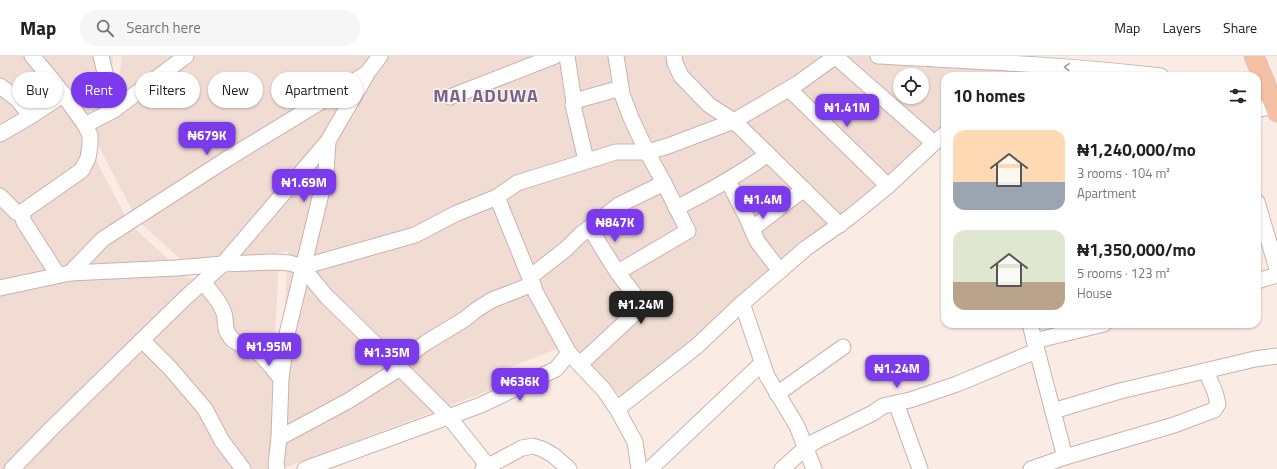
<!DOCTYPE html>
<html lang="en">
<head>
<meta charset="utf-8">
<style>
  body { margin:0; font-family:"Titillium Web",sans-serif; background:#f6f6f6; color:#222; height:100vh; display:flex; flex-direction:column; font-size:15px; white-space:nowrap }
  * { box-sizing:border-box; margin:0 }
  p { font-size:13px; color:#767676 }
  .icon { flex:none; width:22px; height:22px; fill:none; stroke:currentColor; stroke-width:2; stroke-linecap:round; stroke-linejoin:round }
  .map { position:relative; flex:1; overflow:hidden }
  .drawer { position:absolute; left:941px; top:16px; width:320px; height:256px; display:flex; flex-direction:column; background:#fff; border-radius:12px; box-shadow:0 1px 3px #0004 }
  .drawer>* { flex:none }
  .top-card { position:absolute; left:12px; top:16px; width:380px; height:36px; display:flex; gap:8px }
  .fabs { position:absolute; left:893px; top:12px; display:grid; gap:8px }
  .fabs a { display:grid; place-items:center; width:36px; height:36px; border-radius:50%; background:#fff; box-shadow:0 1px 3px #0004; font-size:20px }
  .price { position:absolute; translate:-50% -34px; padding:0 9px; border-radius:8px; background:#7c3aed; color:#fff; font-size:13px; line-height:26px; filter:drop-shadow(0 1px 2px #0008) }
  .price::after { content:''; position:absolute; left:50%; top:24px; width:12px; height:9px; margin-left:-6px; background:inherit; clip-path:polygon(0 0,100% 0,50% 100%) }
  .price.current { background:#222; color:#fff }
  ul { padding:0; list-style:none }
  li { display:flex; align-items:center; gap:12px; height:100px; padding:0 12px }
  li span { display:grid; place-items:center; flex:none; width:112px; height:80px; border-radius:12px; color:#555 }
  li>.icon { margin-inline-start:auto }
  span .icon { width:48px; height:48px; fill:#fffc; stroke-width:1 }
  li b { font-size:17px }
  h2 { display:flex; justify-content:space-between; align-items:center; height:48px; padding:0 12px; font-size:17px }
  .tag { padding:0 14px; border-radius:18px; background:#fff; box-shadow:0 1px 3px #0004; font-size:14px; line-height:36px }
  .tag.current { background:#7c3aed; color:#fff }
  header { display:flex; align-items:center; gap:24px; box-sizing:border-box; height:56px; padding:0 20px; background:#fff; border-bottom:1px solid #e0e0e0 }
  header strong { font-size:19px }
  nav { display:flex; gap:22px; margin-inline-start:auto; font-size:14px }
  .search { width:280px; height:36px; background:#f6f6f6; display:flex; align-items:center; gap:10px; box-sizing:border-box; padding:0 14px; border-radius:22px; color:#767676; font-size:15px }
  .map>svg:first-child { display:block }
</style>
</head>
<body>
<header>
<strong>Map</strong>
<div class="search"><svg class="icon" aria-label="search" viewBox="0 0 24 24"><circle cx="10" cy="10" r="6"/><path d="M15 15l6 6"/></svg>Search here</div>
<nav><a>Map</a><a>Layers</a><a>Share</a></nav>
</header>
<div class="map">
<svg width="1277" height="413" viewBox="0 0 1277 413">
  <rect width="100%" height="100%" fill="#faece5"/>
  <!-- residential -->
  <g fill="#f1dcd4" fill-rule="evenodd">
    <polygon points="0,0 113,0 110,53 78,70 129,167 188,222 207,223 279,204 271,356 274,413 0,413"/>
    <path d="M122,0H999L1021,14L1014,20H945V82L737,245L632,351L569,288L508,312L499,331L282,413L279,356L288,195L209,216L190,212L137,164L90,73L115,58ZM900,19H922V41H900Z"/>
  </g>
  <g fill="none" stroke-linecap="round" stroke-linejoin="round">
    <!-- minor casing -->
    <g stroke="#cab2ac" stroke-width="17">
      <g id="minor">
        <polyline points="101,0 114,54"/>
        <polyline points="567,0 574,46"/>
        <polyline points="616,0 622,38 631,62 647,96 664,127 688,175 618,216"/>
        <polyline points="674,0 675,7 681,20 709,49 734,65 840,169"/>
        <polyline points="835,0 934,87"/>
        <path d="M878,0C973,5 1067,9 1161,20"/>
        <polyline points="0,30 17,43 31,60"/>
        <polyline points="789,33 888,130"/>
        <polyline points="450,41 555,0"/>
        <polyline points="1257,54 1274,49"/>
        <polyline points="85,69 114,54 186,0"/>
        <polyline points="0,78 31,60 64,38"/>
        <polyline points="586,104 573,49 574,46 578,44 621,32"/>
        <polyline points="728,125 747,162 757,185 780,215"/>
        <polyline points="0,140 16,156 22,159 24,166 58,219"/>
        <polyline points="497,141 536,237 569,297 604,334 617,353 635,386 639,413"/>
        <polyline points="1257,146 1277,213"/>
        <path d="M676,152C708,136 739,119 768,98"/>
        <polyline points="22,159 25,154 82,114 88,102 90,90 90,79 85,69 55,27 32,0"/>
        <polyline points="752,173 804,133"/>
        <polyline points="302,211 415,179 455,158 497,141 517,127 616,96 647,96 668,90 734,65 797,28 836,0"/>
        <polyline points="70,217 103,183 227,103 366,18"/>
        <polyline points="530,221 566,193 580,179 619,149 664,127"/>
        <polyline points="1257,225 1277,219"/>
        <path d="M203,226C210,235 221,246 224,257C227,268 223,272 231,282C237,289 246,289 253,293C264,299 272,313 281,322"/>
        <polyline points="0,232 70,217 176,212 223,208 273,206 290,207 302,211 327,241 400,312 449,361 488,410 488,413"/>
        <polyline points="742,247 767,320 797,370 814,413"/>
        <polyline points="1030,268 1065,401"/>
        <polyline points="142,284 170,312 205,353 222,385 243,413"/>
        <polyline points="1034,285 1104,268"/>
        <polyline points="396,308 427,286 465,263 476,254 492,244 533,228"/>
        <path d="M580,308L633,259L639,250C638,240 624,226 618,217C608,202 599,187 590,172"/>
        <polyline points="777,338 843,291"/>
        <polyline points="896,347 920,413"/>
        <polyline points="617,353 697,290 738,251 805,193 850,161 888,130 934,87 945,78"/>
        <polyline points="1053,355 1120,335 1255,303 1277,300"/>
        <polyline points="279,382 348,345 400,312"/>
        <polyline points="12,413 52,372 184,243 223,208 328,85 368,16 380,0"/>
        <polyline points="277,413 276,408 279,382 281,322 287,278 326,117 328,85"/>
        <polyline points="305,413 481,349 556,313 569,297"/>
        <polyline points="483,413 522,392 533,390 542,393 553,399 569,413"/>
        <polyline points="650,413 762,307"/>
        <polyline points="782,413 803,394 816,385 873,357 883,350 910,344 957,328 1036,295"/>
        <polyline points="1031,413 1065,401 1174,369 1214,354 1218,348 1215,336 1206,315"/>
      </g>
    </g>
    <!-- major casing -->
    <g stroke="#d4caca" stroke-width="21">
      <polyline id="major" points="1254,0 1277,56"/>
    </g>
    <!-- minor -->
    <use href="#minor" stroke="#fff" stroke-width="15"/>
    <!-- major -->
    <use href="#major" stroke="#f3c0a3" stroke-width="19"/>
  </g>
  <!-- one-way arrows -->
  <defs><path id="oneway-chevron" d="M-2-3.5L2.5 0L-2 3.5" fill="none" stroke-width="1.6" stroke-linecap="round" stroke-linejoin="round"/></defs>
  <use stroke="#a99694" href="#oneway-chevron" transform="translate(1067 11) rotate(-177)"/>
  <g text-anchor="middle" stroke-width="3" stroke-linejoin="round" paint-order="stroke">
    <!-- district labels -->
    <g font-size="18" font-weight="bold" letter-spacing="1" fill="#75658c" stroke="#fdf1eb">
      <text x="486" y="46">MAI ADUWA</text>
    </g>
  </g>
</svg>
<div class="fabs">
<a><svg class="icon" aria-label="locate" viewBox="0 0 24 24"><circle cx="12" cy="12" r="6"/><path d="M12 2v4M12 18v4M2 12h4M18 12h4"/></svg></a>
</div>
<b class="price" style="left:847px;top:72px">₦1.41M</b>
<b class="price" style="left:207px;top:100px">₦679K</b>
<b class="price" style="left:304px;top:147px">₦1.69M</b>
<b class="price" style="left:763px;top:164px">₦1.4M</b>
<b class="price" style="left:615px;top:187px">₦847K</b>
<b class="price current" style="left:641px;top:269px">₦1.24M</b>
<b class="price" style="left:269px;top:311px">₦1.95M</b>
<b class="price" style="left:387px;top:317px">₦1.35M</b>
<b class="price" style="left:897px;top:333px">₦1.24M</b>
<b class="price" style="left:520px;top:346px">₦636K</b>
<div class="top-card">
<a class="tag">Buy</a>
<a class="tag current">Rent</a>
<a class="tag">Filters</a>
<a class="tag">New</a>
<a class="tag">Apartment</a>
</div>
<section class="drawer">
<h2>10 homes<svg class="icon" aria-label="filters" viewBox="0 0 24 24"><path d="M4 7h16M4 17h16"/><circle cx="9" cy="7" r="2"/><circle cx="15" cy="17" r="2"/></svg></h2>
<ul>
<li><span style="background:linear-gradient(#ffd9b3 65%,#9aa5b1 0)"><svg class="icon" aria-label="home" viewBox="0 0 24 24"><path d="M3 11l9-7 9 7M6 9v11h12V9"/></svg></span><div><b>₦1,240,000/mo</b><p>3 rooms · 104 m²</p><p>Apartment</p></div></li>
<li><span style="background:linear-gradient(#dfe7d0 65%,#b9a48a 0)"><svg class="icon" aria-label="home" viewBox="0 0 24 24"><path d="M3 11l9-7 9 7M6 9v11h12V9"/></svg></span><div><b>₦1,350,000/mo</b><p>5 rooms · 123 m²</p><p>House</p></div></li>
</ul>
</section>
</div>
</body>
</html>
